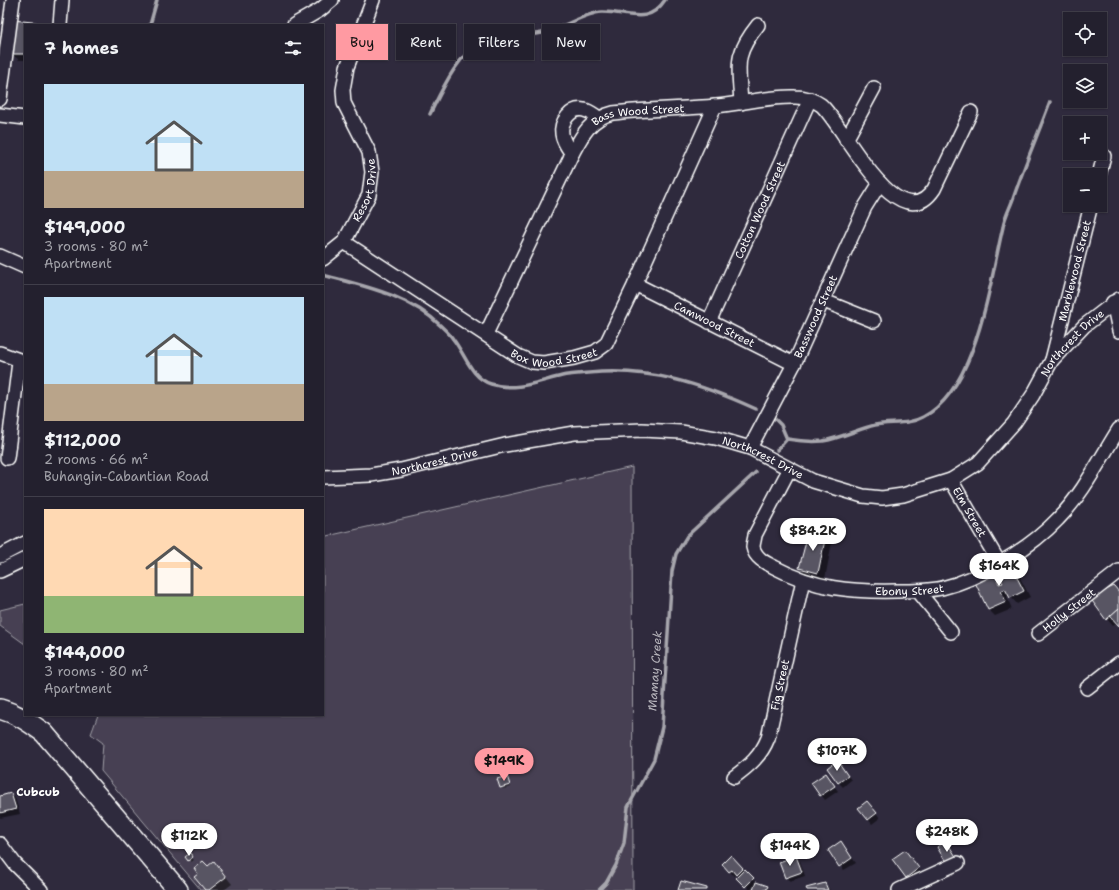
<!DOCTYPE html>
<html lang="en">
<head>
<meta charset="utf-8">
<style>
  body { margin:0; font-family:"Shantell Sans",sans-serif; background:#2f2d3a; color:#f1f3f6; height:100vh; display:flex; flex-direction:column; font-size:15px; white-space:nowrap }
  * { box-sizing:border-box; margin:0 }
  p { font-size:13px; color:#a3a3aa }
  .icon { flex:none; width:22px; height:22px; fill:none; stroke:currentColor; stroke-width:2; stroke-linecap:round; stroke-linejoin:round }
  .map { position:relative; flex:1; overflow:hidden }
  .details { position:absolute; left:24px; top:24px; width:300px; height:692px; display:flex; flex-direction:column; background:#23202e; border-radius:0px; box-shadow:0 1px 3px #0004,0 0 0 1px #403e4a }
  .details>* { flex:none }
  .top-card { position:absolute; left:336px; top:24px; width:380px; height:36px; display:flex; gap:8px }
  .controls { position:absolute; left:1063px; top:12px; display:grid; gap:8px }
  .controls a { display:grid; place-items:center; width:44px; height:44px; border-radius:0px; background:#23202e; box-shadow:0 1px 3px #0004,0 0 0 1px #403e4a; font-size:20px }
  .price { position:absolute; translate:-50% -34px; padding:0 9px; border-radius:14px; background:#fff; color:#222; font-size:13px; line-height:26px; filter:drop-shadow(0 1px 2px #0008) }
  .price::after { content:''; position:absolute; left:50%; top:24px; width:12px; height:9px; margin-left:-6px; background:inherit; clip-path:polygon(0 0,100% 0,50% 100%) }
  .price.current { background:#ff9aa2; color:#111 }
  ul { padding:0; list-style:none }
  li { display:grid; align-content:center; gap:8px; height:212px; padding:0 20px }
  li+li { border-top:1px solid #403e4a }
  li span { display:grid; place-items:center; height:124px; border-radius:0px; color:#555 }
  li>.icon { margin-inline-start:auto }
  span .icon { width:72px; height:72px; fill:#fffc; stroke-width:1 }
  li b { font-size:17px }
  h2 { display:flex; justify-content:space-between; align-items:center; height:48px; padding:0 20px; font-size:17px }
  .chip { padding:0 14px; border-radius:0px; background:#23202e; box-shadow:0 1px 3px #0004,0 0 0 1px #403e4a; font-size:14px; line-height:36px }
  .chip.current { background:#ff9aa2; color:#111 }
  .map>svg:first-child { display:block }
</style>
</head>
<body>
<div class="map">
<svg width="1119" height="890" viewBox="0 0 1119 890">
  <rect width="100%" height="100%" fill="#2f2a3d"/>
  <filter id="ink" filterUnits="userSpaceOnUse"><feTurbulence type="fractalNoise" baseFrequency=".025" numOctaves="2"/><feDisplacementMap in="SourceGraphic" scale="8" xChannelSelector="R" yChannelSelector="G"/><feConvolveMatrix kernelMatrix="1 2 1 2 8 2 1 2 1" color-interpolation-filters="sRGB"/></filter>
  <g filter="url(#ink)">
    <!-- green -->
    <g fill="#464152" stroke="#a2a0a8">
      <polygon points="632,467 633,890 201,890 101,771 103,743 91,734 98,715 323,715 323,537"/>
      <polygon points="25,604 25,644 0,626 0,610"/>
    </g>
    <!-- shadow -->
    <g fill="#0007">
      <polygon points="14,21 43,25 25,25 25,60 19,60 12,54"/>
      <polygon points="826,536 832,542 825,579 807,575 800,568"/>
      <polygon points="1010,565 1017,572 1030,597 1017,604 1010,596 1007,597 1012,609 995,616 988,609 995,576 1002,584 1004,583"/>
      <polygon points="1119,592 1119,625 1117,623 1113,626 1107,619"/>
      <polygon points="837,761 851,780 843,787 838,782"/>
      <polygon points="825,774 838,791 825,800 812,783"/>
      <polygon points="506,777 511,787 503,789 501,787"/>
      <polygon points="10,794 15,798 20,814 0,818 0,797"/>
      <polygon points="871,806 880,818 872,824 859,808"/>
      <polygon points="841,843 856,863 844,870 829,850"/>
      <polygon points="905,851 922,873 911,881 907,877"/>
      <polygon points="189,855 194,860 191,862 186,857"/>
      <polygon points="796,857 800,861 805,876 790,881 785,877"/>
      <polygon points="735,861 758,884 767,887 769,890 754,890 756,885 750,890 736,874 734,876 723,864"/>
      <polygon points="214,862 232,884 224,890 206,890 208,867"/>
      <polygon points="825,884 830,890 808,890"/>
    </g>
    <g fill="none" stroke-linecap="round" stroke-linejoin="round">
      <!-- stream -->
      <g stroke="#a7a6ad" stroke-width="3.5">
        <polyline points="150,25 157,0"/>
        <path d="M430,114C441,92 458,53 482,42C500,33 523,37 542,33C562,29 584,13 602,12C627,11 647,27 665,0"/>
        <path d="M323,275C364,286 409,295 441,326C445,330 450,334 453,339C465,354 471,378 491,384C515,392 540,381 562,376C571,374 580,374 589,373C650,367 701,384 756,409"/>
        <polyline points="775,419 781,425 787,439"/>
        <path d="M787,439C799,441 811,442 823,441C841,438 858,429 875,425C891,422 909,425 923,417C977,390 990,281 1003,227C1005,216 1011,206 1014,196C1025,164 1038,134 1050,102"/>
        <polyline points="777,450 787,439"/>
        <polyline points="599,890 606,883 616,865 624,843 628,807 654,759 662,727 672,571 676,554 687,536 756,472"/>
      </g>
    </g>
    <!-- building -->
    <g fill="#595564" stroke="#fff">
      <polygon points="13,20 42,23 42,25 25,25 25,54 11,54"/>
      <polygon points="809,530 826,535 818,573 799,568"/>
      <polygon points="1010,564 1024,591 1010,598 1005,589 1001,591 1006,602 988,610 974,580 995,574 999,584 1003,583 996,571"/>
      <polygon points="1114,586 1119,592 1119,608 1106,620 1090,598"/>
      <polygon points="1119,608 1119,626 1110,616"/>
      <polygon points="837,760 848,776 838,783 827,768"/>
      <polygon points="826,773 835,786 820,796 811,783"/>
      <polygon points="507,776 510,785 500,788 497,779"/>
      <polygon points="11,793 16,809 0,813 0,796"/>
      <polygon points="867,801 877,813 868,820 858,808"/>
      <polygon points="841,841 852,858 839,867 828,850"/>
      <polygon points="946,841 957,858 947,864 937,847"/>
      <polygon points="905,850 919,868 906,878 892,859"/>
      <polygon points="190,853 193,857 188,861 185,857"/>
      <polygon points="731,855 743,868 736,875 732,870 729,872 722,864"/>
      <polygon points="796,856 802,872 785,878 779,862"/>
      <polygon points="203,861 208,866 214,861 226,877 209,890 205,890 194,877 198,874 194,868"/>
      <polygon points="745,869 754,878 745,887 736,878"/>
      <polygon points="681,881 707,888 707,890 678,890"/>
      <polygon points="756,882 768,886 766,890 753,890"/>
      <polygon points="825,883 828,890 807,890 806,888"/>
    </g>
    <g fill="none" stroke-linecap="round" stroke-linejoin="round">
      <!-- minor casing -->
      <g stroke="#fff" stroke-width="16">
        <g id="minor">
          <polyline points="60,25 62,0"/>
          <polyline points="294,25 320,10 332,0"/>
          <polyline points="0,99 13,0"/>
          <path d="M741,103C739,66 733,56 758,25"/>
          <polyline points="0,115 25,118"/>
          <polyline points="846,140 874,88"/>
          <path d="M572,154C568,148 563,142 562,134C560,122 571,107 584,110C590,111 594,115 599,118"/>
          <polyline points="1099,175 1104,156"/>
          <path id="s1" d="M344,242L518,356L532,362L544,363L574,358L595,352L606,344L635,284L715,106"/>
          <polyline points="0,256 25,267"/>
          <path id="s2" d="M323,259L344,242L369,195L372,172L369,152L344,103L343,90L347,67L373,0"/>
          <path id="s3" d="M635,284L794,364"/>
          <polyline points="824,301 874,321"/>
          <polyline points="1113,302 1119,331"/>
          <path id="s4" d="M709,322L810,99"/>
          <path id="s5" d="M486,334L572,154C582,135 591,118 613,113C647,109 682,109 716,106C742,104 769,96 795,97C804,97 813,99 821,105C842,122 898,243 934,189L971,112"/>
          <polyline points="0,353 25,362"/>
          <path id="s6" d="M1052,360L1091,205"/>
          <path id="s7" d="M750,448L794,364L865,207L880,183"/>
          <polyline points="7,458 19,362"/>
          <path id="s8" d="M789,470L755,535C755,538 753,543 753,547C755,558 766,563 774,567C815,589 851,592 897,591C912,591 927,591 942,588C963,583 982,574 1000,563C1021,551 1041,537 1058,519C1083,494 1100,459 1119,429"/>
          <path id="s9" d="M323,477L371,475L401,470L505,445L574,433L642,430L681,432L716,438L750,448L813,481L863,496L882,498L903,495L951,480L978,463L1014,423L1033,395L1052,360L1084,326L1119,299"/>
          <path id="s10" d="M951,480L1000,564"/>
          <polyline points="0,556 25,543"/>
          <polyline points="0,571 25,559"/>
          <polyline points="918,591 951,632"/>
          <path id="s11" d="M1038,634L1119,571"/>
          <polyline points="1087,688 1119,663"/>
          <path id="s12" d="M734,777C749,766 761,756 768,738L803,580"/>
          <polyline points="0,844 15,864 41,890"/>
          <polyline points="899,890 958,863"/>
        </g>
      </g>
      <!-- secondary casing -->
      <g stroke="#fff" stroke-width="22">
        <path id="secondary" d="M0,709C18,714 30,723 44,733L178,890"/>
      </g>
      <!-- minor -->
      <use href="#minor" stroke="#2f2a3d" stroke-width="13"/>
      <!-- secondary -->
      <use href="#secondary" stroke="#2f2a3d" stroke-width="19"/>
    </g>
  </g>
  <g text-anchor="middle" stroke-width="3.5" stroke-linejoin="round" paint-order="stroke">
    <!-- street labels -->
    <g font-size="11" fill="#fff" stroke="#2f2a3d">
      <text dy="4" stroke="none"><textPath href="#s5" startOffset="284">Bass Wood Street</textPath></text>
      <text dy="4" stroke="none"><textPath href="#s2" startOffset="84">Resort Drive</textPath></text>
      <text dy="4" stroke="none"><textPath href="#s4" startOffset="123">Cotton Wood Street</textPath></text>
      <text dy="4" stroke="none"><textPath href="#s6" startOffset="92">Marblewood Street</textPath></text>
      <text dy="4" stroke="none"><textPath href="#s7" startOffset="147">Basswood Street</textPath></text>
      <text dy="4" stroke="none"><textPath href="#s3" startOffset="89">Camwood Street</textPath></text>
      <text dy="4" stroke="none"><textPath href="#s9" startOffset="833">Northcrest Drive</textPath></text>
      <text dy="4" stroke="none"><textPath href="#s1" startOffset="245">Box Wood Street</textPath></text>
      <text dy="4" stroke="none"><textPath href="#s9" startOffset="449">Northcrest Drive</textPath></text>
      <text dy="4" stroke="none"><textPath href="#s9" startOffset="113">Northcrest Drive</textPath></text>
      <text dy="4" stroke="none"><textPath href="#s10" startOffset="37">Elm Street</textPath></text>
      <text dy="4" stroke="none"><textPath href="#s8" startOffset="255">Ebony Street</textPath></text>
      <text dy="4" stroke="none"><textPath href="#s11" startOffset="39">Holly Street</textPath></text>
      <text dy="4" stroke="none"><textPath href="#s12" startOffset="107">Fig Street</textPath></text>
    </g>
    <!-- water labels -->
    <g font-size="12" font-style="italic" fill="#b6b4bb" stroke="#2f2a3d">
      <text transform="translate(655 671) rotate(-86)" y="4">Mamay Creek</text>
    </g>
    <!-- neighbourhood labels -->
    <g font-size="12" font-weight="bold" fill="#fff" stroke="#2f2a3d">
      <text x="38" y="796">Cubcub</text>
    </g>
  </g>
</svg>
<div class="controls">
<a><svg class="icon" aria-label="locate" viewBox="0 0 24 24"><circle cx="12" cy="12" r="6"/><path d="M12 2v4M12 18v4M2 12h4M18 12h4"/></svg></a>
<a><svg class="icon" aria-label="layers" viewBox="0 0 24 24"><path d="M12 4l9 5-9 5-9-5zM3 14l9 5 9-5"/></svg></a>
<a>+</a>
<a>−</a>
</div>
<b class="price" style="left:813px;top:552px">$84.2K</b>
<b class="price" style="left:999px;top:587px">$164K</b>
<b class="price" style="left:837px;top:772px">$107K</b>
<b class="price current" style="left:504px;top:782px">$149K</b>
<b class="price" style="left:947px;top:853px">$248K</b>
<b class="price" style="left:189px;top:857px">$112K</b>
<b class="price" style="left:790px;top:867px">$144K</b>
<div class="top-card">
<a class="chip current">Buy</a>
<a class="chip">Rent</a>
<a class="chip">Filters</a>
<a class="chip">New</a>
</div>
<section class="details">
<h2>7 homes<svg class="icon" aria-label="filters" viewBox="0 0 24 24"><path d="M4 7h16M4 17h16"/><circle cx="9" cy="7" r="2"/><circle cx="15" cy="17" r="2"/></svg></h2>
<ul>
<li><span style="background:linear-gradient(#bfe0f5 70%,#b9a48a 0)"><svg class="icon" aria-label="home" viewBox="0 0 24 24"><path d="M3 11l9-7 9 7M6 9v11h12V9"/></svg></span><div><b>$149,000</b><p>3 rooms · 80 m²</p><p>Apartment</p></div></li>
<li><span style="background:linear-gradient(#bfe0f5 70%,#b9a48a 0)"><svg class="icon" aria-label="home" viewBox="0 0 24 24"><path d="M3 11l9-7 9 7M6 9v11h12V9"/></svg></span><div><b>$112,000</b><p>2 rooms · 66 m²</p><p>Buhangin-Cabantian Road</p></div></li>
<li><span style="background:linear-gradient(#ffd9b3 70%,#8fb573 0)"><svg class="icon" aria-label="home" viewBox="0 0 24 24"><path d="M3 11l9-7 9 7M6 9v11h12V9"/></svg></span><div><b>$144,000</b><p>3 rooms · 80 m²</p><p>Apartment</p></div></li>
</ul>
</section>
</div>
</body>
</html>
